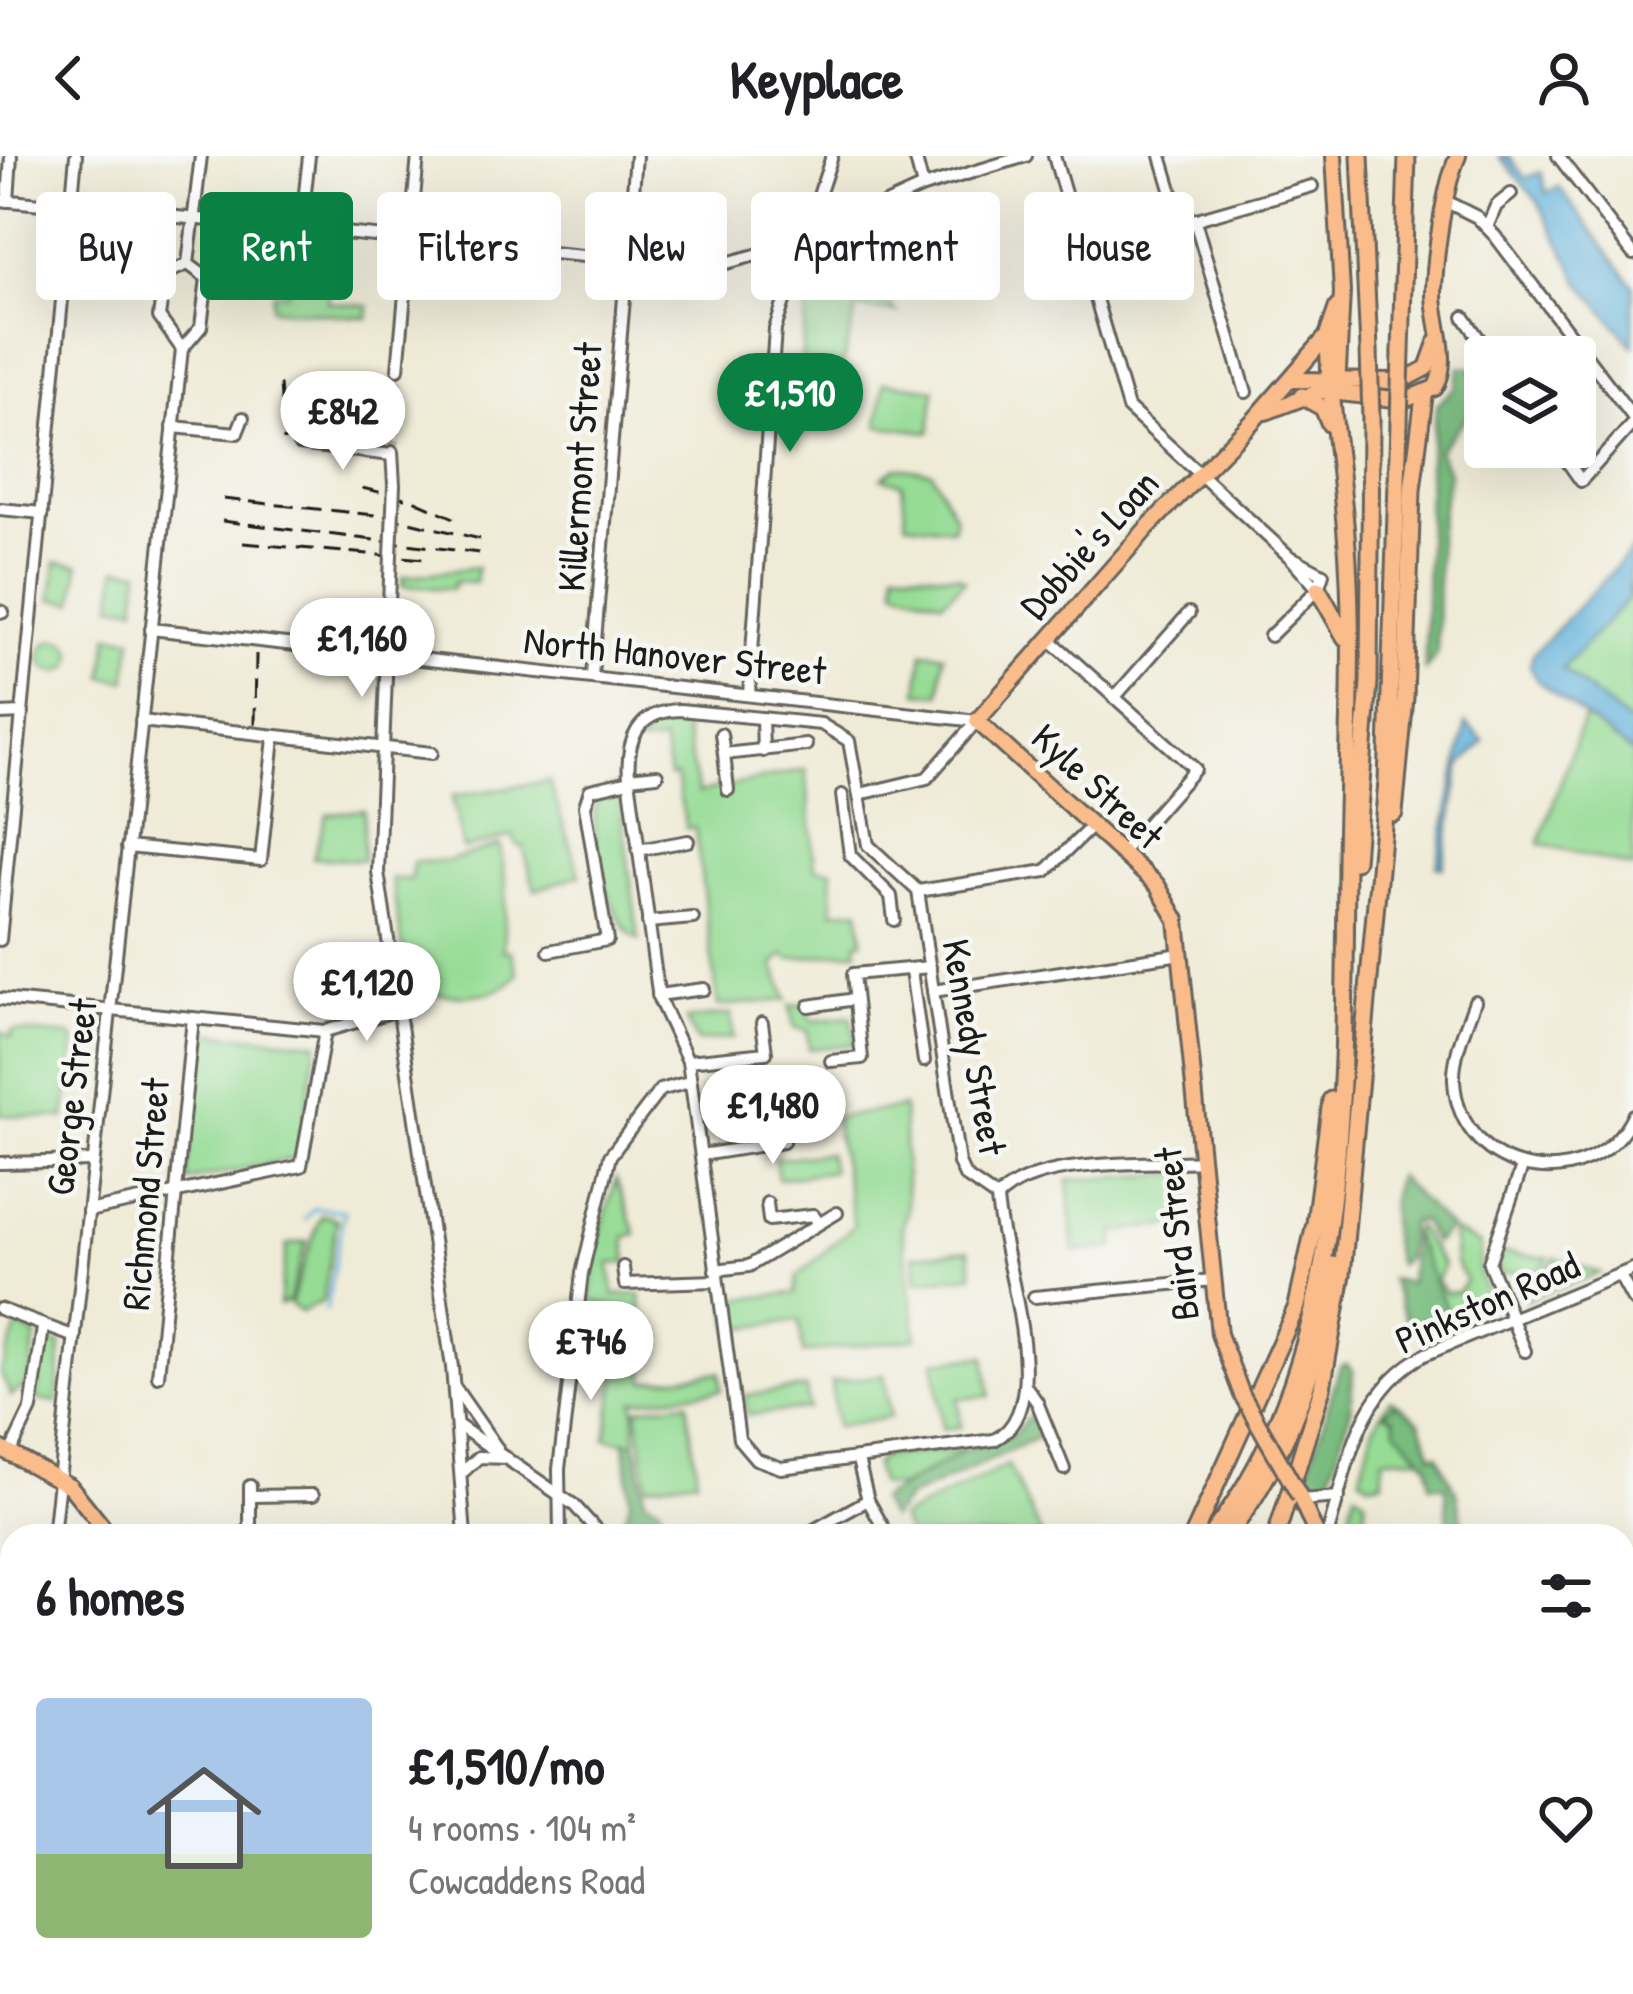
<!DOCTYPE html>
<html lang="en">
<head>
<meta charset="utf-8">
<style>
  body { margin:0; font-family:"Patrick Hand",sans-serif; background:#f2f2f2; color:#202124; height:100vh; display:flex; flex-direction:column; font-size:45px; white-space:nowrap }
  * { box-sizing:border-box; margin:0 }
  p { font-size:39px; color:#757577 }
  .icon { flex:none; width:66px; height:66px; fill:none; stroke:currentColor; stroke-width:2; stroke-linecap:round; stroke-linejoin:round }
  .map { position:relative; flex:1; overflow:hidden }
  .drawer { position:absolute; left:0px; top:1368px; width:1635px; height:471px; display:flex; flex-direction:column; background:#fff; border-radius:36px 36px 0 0; box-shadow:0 12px 48px #0002 }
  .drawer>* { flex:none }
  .banner { position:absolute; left:36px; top:36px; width:1563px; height:108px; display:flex; gap:24px }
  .tools { position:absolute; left:1464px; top:180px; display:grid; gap:24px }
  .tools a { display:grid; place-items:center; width:132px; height:132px; border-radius:12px; background:#fff; box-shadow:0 12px 48px #0002; font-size:60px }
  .price { position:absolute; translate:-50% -102px; padding:0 27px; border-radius:42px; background:#fff; color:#222; font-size:39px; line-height:78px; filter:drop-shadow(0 3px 6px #0008) }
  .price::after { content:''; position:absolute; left:50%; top:72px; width:36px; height:27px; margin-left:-18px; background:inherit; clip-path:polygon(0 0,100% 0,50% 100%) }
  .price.on { background:#0b8043; color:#fff }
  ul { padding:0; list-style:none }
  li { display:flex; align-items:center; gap:36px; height:300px; padding:0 36px }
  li+li { border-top:3px solid #e0e0e0 }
  li span { display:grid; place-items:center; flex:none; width:336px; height:240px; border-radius:12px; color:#555 }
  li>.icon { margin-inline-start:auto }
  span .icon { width:144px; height:144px; fill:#fffc; stroke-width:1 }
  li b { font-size:51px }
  h2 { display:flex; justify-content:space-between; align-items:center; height:144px; padding:0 36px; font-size:51px }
  .pill { padding:0 42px; border-radius:12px; background:#fff; box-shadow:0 12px 48px #0002; font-size:42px; line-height:108px }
  .pill.on { background:#0b8043; color:#fff }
  header { display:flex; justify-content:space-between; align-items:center; height:156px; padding:0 36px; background:#fff; font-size:54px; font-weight:700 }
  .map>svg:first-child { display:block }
</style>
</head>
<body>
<header><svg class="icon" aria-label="back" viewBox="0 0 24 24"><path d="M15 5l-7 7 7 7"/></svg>Keyplace<svg class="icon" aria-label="person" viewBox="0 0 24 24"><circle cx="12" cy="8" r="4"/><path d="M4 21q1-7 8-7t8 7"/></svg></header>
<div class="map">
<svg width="1633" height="1838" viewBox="0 0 1633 1838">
  <rect width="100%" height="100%" fill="#f6f6f2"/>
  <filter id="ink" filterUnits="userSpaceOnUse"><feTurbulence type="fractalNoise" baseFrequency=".00833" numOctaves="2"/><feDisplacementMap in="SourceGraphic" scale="24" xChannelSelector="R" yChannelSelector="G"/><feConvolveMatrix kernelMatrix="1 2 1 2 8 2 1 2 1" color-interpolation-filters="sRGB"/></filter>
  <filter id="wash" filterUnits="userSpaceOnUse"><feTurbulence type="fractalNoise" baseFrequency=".004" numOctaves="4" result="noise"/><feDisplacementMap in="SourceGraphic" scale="48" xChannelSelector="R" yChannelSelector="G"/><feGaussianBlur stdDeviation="2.7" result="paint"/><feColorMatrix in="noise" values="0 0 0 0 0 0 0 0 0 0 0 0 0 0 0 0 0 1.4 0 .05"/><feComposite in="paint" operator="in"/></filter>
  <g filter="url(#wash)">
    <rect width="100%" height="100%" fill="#efebd7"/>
    <!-- green -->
    <g fill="#96dc95" stroke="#597c58" stroke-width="3">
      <path d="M843,86L852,110L897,156L857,152L840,217L801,211C804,174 807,105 843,86Z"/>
      <polygon points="278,98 332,105 328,146 369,150 368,162 272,152 273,137 287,137 289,110 277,108"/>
      <polygon points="884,226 935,233 930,276 878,270"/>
      <polygon points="896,311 932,316 955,361 952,372 906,367 902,328 882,322"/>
      <polygon points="56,406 79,409 75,446 52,443"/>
      <polygon points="477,411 475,427 454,426 453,433 402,430 403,421"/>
      <polygon points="117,412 140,414 136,451 113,449"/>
      <polygon points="896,413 959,420 965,424 943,445 896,432"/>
      <polygon points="1633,427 1633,570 1562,513 1627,444"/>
      <polygon points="109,479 133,482 126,525 104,521"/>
      <circle cx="57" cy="500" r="16"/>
      <polygon points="923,496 944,498 940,538 918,536"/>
      <polygon points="682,561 698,637 806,613 815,712 832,714 833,755 860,753 863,785 857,786 858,795 790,803 784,799 774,809 787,844 718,850 695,672 686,672 676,621 669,621 663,586 639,589 649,570"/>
      <polygon points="1584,561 1633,598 1633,712 1539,687"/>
      <polygon points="549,625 580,719 535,734 523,690 517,690 513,680 463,693 452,640"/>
      <path d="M617,630L619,638L639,784C608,770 585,667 599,636Z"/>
      <polygon points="364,654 363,704 313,702 327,658"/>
      <path d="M500,689L506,730L503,795H511L518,818C497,848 441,840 410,833L391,723H411L413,706L449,705Z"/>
      <polygon points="804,848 812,865 851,861 856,888 809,893 807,874 794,872 790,850"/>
      <polygon points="731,858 733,882 697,886 686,864"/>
      <polygon points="0,875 11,881 12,875 71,880 75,885 65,962 0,959"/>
      <polygon points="199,876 317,886 299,1001 187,1025"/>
      <polygon points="759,928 763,957 705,965 702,935"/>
      <polygon points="903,951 907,1054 902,1072 917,1182 803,1197 799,1165 731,1173 728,1144 795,1137 797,1121 854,1069 834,962"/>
      <polygon points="828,997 832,1015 778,1023 775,1003"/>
      <polygon points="1188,1017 1193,1067 1114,1076 1115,1091 1074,1096 1068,1024"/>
      <polygon points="616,1023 636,1078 625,1081 628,1106 610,1108 614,1139 641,1138 645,1225 720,1216 721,1234 634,1245 636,1287 606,1283 623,1171 636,1171 638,1157 590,1145 600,1077"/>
      <polygon points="321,1059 337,1063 323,1145 301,1156 290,1148"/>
      <polygon points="1417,1070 1443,1110 1436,1125 1446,1137 1458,1136 1466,1124 1455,1107 1453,1075 1480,1089 1479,1118 1489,1143 1449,1159 1413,1078"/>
      <polygon points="307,1085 288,1146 279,1149 287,1089"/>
      <polygon points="969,1094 973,1119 917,1125 914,1099"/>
      <polygon points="1498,1096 1549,1102 1539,1116 1498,1117"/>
      <polygon points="1555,1102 1600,1117 1524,1145 1525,1144"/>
      <polygon points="18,1170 36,1180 28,1228 11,1240 0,1216"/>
      <polygon points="44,1184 61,1189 57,1247 36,1243"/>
      <polygon points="985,1200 990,1240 958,1243 961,1271 942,1273 934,1205"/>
      <polygon points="884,1219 890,1261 836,1271 831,1226"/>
      <polygon points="806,1232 808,1253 747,1259 745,1239"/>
      <path d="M1390,1243L1399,1248L1394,1247C1388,1267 1408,1285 1421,1301L1383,1302V1325L1369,1327L1360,1321L1374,1270Z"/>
      <polygon points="687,1246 697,1322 647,1329 637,1252"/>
      <polygon points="966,1293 900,1331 880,1329 874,1309 882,1301"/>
      <polygon points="1008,1309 1042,1380 909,1380 900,1362"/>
      <polygon points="1355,1336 1365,1342 1366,1380 1345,1380"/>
      <polygon points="245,1827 541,1827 618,1838 236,1838"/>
    </g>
    <!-- forest -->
    <g fill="#78bc7e" stroke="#4a6c4d" stroke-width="3">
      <polygon points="1460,211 1472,211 1485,240 1438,295 1449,317 1438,377 1437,498 1425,514 1429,305 1437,248 1456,231"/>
      <path d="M1397,1020L1450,1073L1434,1087L1422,1065L1411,1066L1406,1102L1398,1109C1389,1094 1389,1035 1397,1020Z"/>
      <polygon points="1413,1078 1449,1159 1411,1176 1390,1123 1409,1127"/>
      <polygon points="1347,1208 1353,1214 1350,1257 1330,1322 1316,1330 1307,1321 1340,1210"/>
      <polygon points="1397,1247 1420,1265 1432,1299 1437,1298 1457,1338 1465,1380 1460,1369 1448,1370 1446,1330 1430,1329 1428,1308 1396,1273 1394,1261 1383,1257"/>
      <polygon points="1028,1262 1035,1264 1041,1280 907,1343 890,1362 879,1344 966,1293 1013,1279"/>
      <polygon points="625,1285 636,1287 645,1343 660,1350 665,1380 618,1379 630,1346"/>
    </g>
    <!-- water -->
    <g fill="#62b2dc" stroke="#3f677c" stroke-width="3">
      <polygon points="1499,0 1509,0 1525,22 1541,16 1547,37 1559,31 1633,129 1633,190 1581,127 1538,46"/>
      <polygon points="1633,393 1627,444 1562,513 1633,570 1633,598 1536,524 1530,510 1533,498"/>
      <polygon points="1466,567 1484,585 1461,610 1443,711 1437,710"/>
    </g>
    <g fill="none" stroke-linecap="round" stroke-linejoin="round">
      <!-- stream -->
      <polyline stroke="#62b2dc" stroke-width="3" points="304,1064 314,1052 344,1055 326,1154"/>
    </g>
  </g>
  <g filter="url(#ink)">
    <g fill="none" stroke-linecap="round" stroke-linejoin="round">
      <!-- minor-tunnel -->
      <polyline stroke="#c5c2b2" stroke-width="10" stroke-dasharray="10 5" stroke-linecap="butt" points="393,294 398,213"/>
      <!-- minor casing -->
      <g stroke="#66645d" stroke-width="16">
        <g id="minor">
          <polyline points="915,0 923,31"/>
          <polyline points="1054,0 1128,252 1290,401 1318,433"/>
          <polyline points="1161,0 1181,67"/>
          <polyline points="1558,0 1633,98"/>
          <polyline points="0,44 708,112 800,87 923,31 1026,0"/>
          <polyline points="8,45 11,0"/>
          <polyline points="1449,47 1477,61 1495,80 1633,261"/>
          <polyline points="1195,65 1246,236"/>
          <polyline points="1487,71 1496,50 1511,38"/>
          <polyline points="301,73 309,0"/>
          <polyline points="1071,99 1312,30"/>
          <polyline points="188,108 201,0"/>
          <polyline points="1464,161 1492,201"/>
          <polyline points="398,213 418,0"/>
          <polyline points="173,271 237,277 243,262"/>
          <polyline points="299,288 392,299"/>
          <polyline points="1557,291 1581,325 1633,267"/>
          <polyline points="392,296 394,329"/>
          <polyline points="0,353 42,357"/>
          <polyline points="1293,402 1323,418 1318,433"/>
          <polyline points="390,423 378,716 452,1211 465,1380"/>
          <polyline points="0,455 3,456"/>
          <polyline points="151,473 251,484"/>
          <polyline points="1270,480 1318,433"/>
          <polyline points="1048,482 1195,613 1122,696"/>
          <polyline points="277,487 977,565 927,622 860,638"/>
          <polyline points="592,520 636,0"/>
          <polyline points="749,538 775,173 832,0"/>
          <polyline points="1114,542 1189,457"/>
          <path d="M680,554L821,568L849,585L868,689L918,735L959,1007L965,1020L997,1042C1000,1101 1060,1251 994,1284L781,1312L756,1303L739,1283L688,905L659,843L629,622C626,584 637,555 680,554Z"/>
          <polyline points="0,558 23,557"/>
          <polyline points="762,562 763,595"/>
          <polyline points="141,565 432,597"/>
          <polyline points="721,578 724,598 806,589"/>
          <polyline points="724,598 728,634"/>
          <polyline points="629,622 657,619"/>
          <polyline points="842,639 850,699 891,740 894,764"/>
          <polyline points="127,691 261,704 274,582"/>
          <polyline points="638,694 688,685"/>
          <polyline points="918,735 1046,715 1093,669"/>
          <polyline points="648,766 693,762"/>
          <polyline points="0,784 76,0"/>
          <polyline points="549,795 607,784 585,650 590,634 629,625"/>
          <polyline points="911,815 924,905"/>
          <polyline points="933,835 1181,798"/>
          <polyline points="658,839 704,833"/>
          <polyline points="0,843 325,875 398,854"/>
          <path d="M1475,845C1466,870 1453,898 1454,925C1460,1023 1591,1044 1633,959"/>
          <polyline points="809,850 855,843"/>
          <polyline points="688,905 766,897 762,867"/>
          <polyline points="831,905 862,902 853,818 930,811"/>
          <polyline points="701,999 783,986 781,967"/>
          <polyline points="0,1007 93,1005"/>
          <polyline points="1522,1011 1489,1107 1525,1195"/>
          <path d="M997,1042C1037,1000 1144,1009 1201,1005"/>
          <polyline points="767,1047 769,1064 813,1059 818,1066"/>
          <polyline points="88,1055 301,1010 325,875"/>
          <polyline points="623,1111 625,1128 716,1125"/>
          <polyline points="715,1114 749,1110 837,1057"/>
          <polyline points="1620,1120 1633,1144"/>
          <polyline points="1034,1141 1213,1124"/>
          <polyline points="0,1153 75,1181"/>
          <polyline points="158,1220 193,862"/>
          <polyline points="1027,1232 1037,1246 1064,1313"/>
          <polyline points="456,1233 497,1292"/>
          <polyline points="459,1270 574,1349 602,1380"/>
          <polyline points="10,1297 31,1253 43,1172"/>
          <polyline points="858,1304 868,1344 888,1380"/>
          <polyline points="464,1315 479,1301 506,1302"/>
          <polyline points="250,1330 250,1380"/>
          <polyline points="250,1340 313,1339"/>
          <polyline points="1301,1344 1339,1341"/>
          <polyline points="53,1380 182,193 159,161 165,118 188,108 207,122 201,171 182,193"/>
          <polyline points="560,1380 559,1313 582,1117 610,1000 660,934 689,926"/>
          <polyline points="803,1380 868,1344"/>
          <path d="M1327,1380C1348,1311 1356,1235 1426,1198L1633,1113"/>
          <polyline points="0,1542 12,1543"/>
          <polyline points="0,1791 12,1697"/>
          <polyline points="0,1825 12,1823"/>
          <polyline points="620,1827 646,1838"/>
          <polyline points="1093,1827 1099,1838"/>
          <polyline points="1193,1827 1202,1838"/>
          <polyline points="1412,1827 1416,1838"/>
          <polyline points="1490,1827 1495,1838"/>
          <polyline points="1618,1827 1624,1838"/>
          <polyline points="102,1834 103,1827"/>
          <polyline points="227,1838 234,1827"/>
        </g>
      </g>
      <!-- major casing -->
      <g stroke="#66645d" stroke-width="20">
        <g id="major">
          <polyline points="1334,0 1342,136 1337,234"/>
          <polyline points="1291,224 1402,225 1427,212 1436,187"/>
          <polyline points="1330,229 1327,180 1337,151"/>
          <path d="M1266,256L1321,235L1404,244L1435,232C1451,205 1435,170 1434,139C1434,105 1444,30 1458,0"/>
          <polyline points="1242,1239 1219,1178 1177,764 1157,729 977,565 1148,371 1254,264 1327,180"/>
          <polyline points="0,1292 70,1330 110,1380"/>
          <polyline points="1300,1341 1317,1380"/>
          <polyline points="1623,1622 1633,1622"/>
          <polyline points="1623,1653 1633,1654"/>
          <polyline points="958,1838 960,1827"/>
        </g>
      </g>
      <!-- highway casing -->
      <g stroke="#66645d" stroke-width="21">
        <g id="highway">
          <polyline points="1360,0 1369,193"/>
          <polyline points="1401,195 1407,0"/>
          <polyline points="1302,240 1323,252 1330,268"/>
          <polyline points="1318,433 1345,481"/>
          <polyline points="1394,657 1405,542 1412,334 1424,241"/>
          <polyline points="1355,705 1369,526 1371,265"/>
          <polyline points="1193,1380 1297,1150 1315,1067 1331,944"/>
          <path d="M1210,1380C1352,1205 1344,921 1346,706C1347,607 1354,506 1348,406C1345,349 1336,291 1331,234"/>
          <path d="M1227,1380C1290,1300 1318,1209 1333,1109"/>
          <polyline points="1276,1380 1322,1232 1342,1119 1387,626 1399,267"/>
          <polyline points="989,1838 990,1827"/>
          <polyline points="1003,1838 1005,1827"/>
          <polyline points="1021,1838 1023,1827"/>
          <polyline points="1056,1838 1058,1827"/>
        </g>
      </g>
      <!-- minor -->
      <use href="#minor" stroke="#fff" stroke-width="10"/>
      <!-- major -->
      <use href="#major" stroke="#fabc8b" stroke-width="14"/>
      <!-- highway -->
      <use href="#highway" stroke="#fabc8b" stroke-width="15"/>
      <!-- rail -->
      <g stroke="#1c1c1c" stroke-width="3" stroke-dasharray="18 9" stroke-linecap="butt">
        <polyline points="280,228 284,285"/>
        <polyline points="362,332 413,344 454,362"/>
        <polyline points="223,343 384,360 480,383"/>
        <polyline points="222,365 479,397"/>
        <polyline points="243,387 424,403"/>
        <polyline points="255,569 256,498"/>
      </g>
      <!-- minor-bridge casing -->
      <g stroke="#66645d" stroke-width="16" stroke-linecap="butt">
        <g id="minor-bridge">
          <polyline points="390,423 394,329"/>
          <polyline points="251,484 277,487"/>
        </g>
      </g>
      <!-- major-bridge casing -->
      <g stroke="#66645d" stroke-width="20" stroke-linecap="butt">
        <polyline id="major-bridge" points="1242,1239 1300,1341"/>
      </g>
      <!-- highway-bridge casing -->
      <g stroke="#66645d" stroke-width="21" stroke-linecap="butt">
        <g id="highway-bridge">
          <polyline points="1369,193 1371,265"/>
          <polyline points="1399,267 1401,195"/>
        </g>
      </g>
      <!-- minor-bridge -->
      <use href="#minor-bridge" stroke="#fff" stroke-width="10"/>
      <!-- major-bridge -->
      <use href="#major-bridge" stroke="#fabc8b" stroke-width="14"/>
      <!-- highway-bridge -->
      <use href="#highway-bridge" stroke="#fabc8b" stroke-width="15"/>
    </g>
  </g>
  <g text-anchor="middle" stroke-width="9" stroke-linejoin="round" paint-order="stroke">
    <!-- street labels -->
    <g font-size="39" fill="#1c1c1c" stroke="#f6f6f2">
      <text transform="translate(579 311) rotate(-86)" y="14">Killermont Street</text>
      <text transform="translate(1089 388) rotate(-48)" y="14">Dobbie's Loan</text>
      <text transform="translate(675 499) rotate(6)" y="14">North Hanover Street</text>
      <text transform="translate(1098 630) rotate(43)" y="14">Kyle Street</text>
      <text transform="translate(975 891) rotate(80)" y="14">Kennedy Street</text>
      <text transform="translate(71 941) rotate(-83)" y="14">George Street</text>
      <text transform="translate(145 1038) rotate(-85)" y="14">Richmond Street</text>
      <text transform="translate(1176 1078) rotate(-96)" y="14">Baird Street</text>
      <text transform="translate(1487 1146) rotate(-24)" y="14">Pinkston Road</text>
    </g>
  </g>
</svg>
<div class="tools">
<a><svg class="icon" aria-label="layers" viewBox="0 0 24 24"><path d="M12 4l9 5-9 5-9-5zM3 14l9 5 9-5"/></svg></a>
</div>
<b class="price on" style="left:790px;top:299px">£1,510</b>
<b class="price" style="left:343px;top:317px">£842</b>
<b class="price" style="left:362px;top:544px">£1,160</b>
<b class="price" style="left:367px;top:888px">£1,120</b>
<b class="price" style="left:773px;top:1011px">£1,480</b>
<b class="price" style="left:591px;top:1247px">£746</b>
<div class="banner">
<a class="pill">Buy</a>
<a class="pill on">Rent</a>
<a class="pill">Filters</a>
<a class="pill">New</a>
<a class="pill">Apartment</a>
<a class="pill">House</a>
</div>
<section class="drawer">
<h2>6 homes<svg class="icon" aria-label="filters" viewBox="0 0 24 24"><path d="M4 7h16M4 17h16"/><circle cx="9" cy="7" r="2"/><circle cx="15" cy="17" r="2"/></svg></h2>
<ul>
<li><span style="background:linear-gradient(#a9c7e8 65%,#8fb573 0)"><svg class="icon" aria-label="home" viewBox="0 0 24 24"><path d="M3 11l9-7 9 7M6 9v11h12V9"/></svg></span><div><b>£1,510/mo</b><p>4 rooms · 104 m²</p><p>Cowcaddens Road</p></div><svg class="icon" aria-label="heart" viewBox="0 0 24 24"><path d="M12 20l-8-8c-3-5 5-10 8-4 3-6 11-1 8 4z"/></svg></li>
</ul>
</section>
</div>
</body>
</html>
